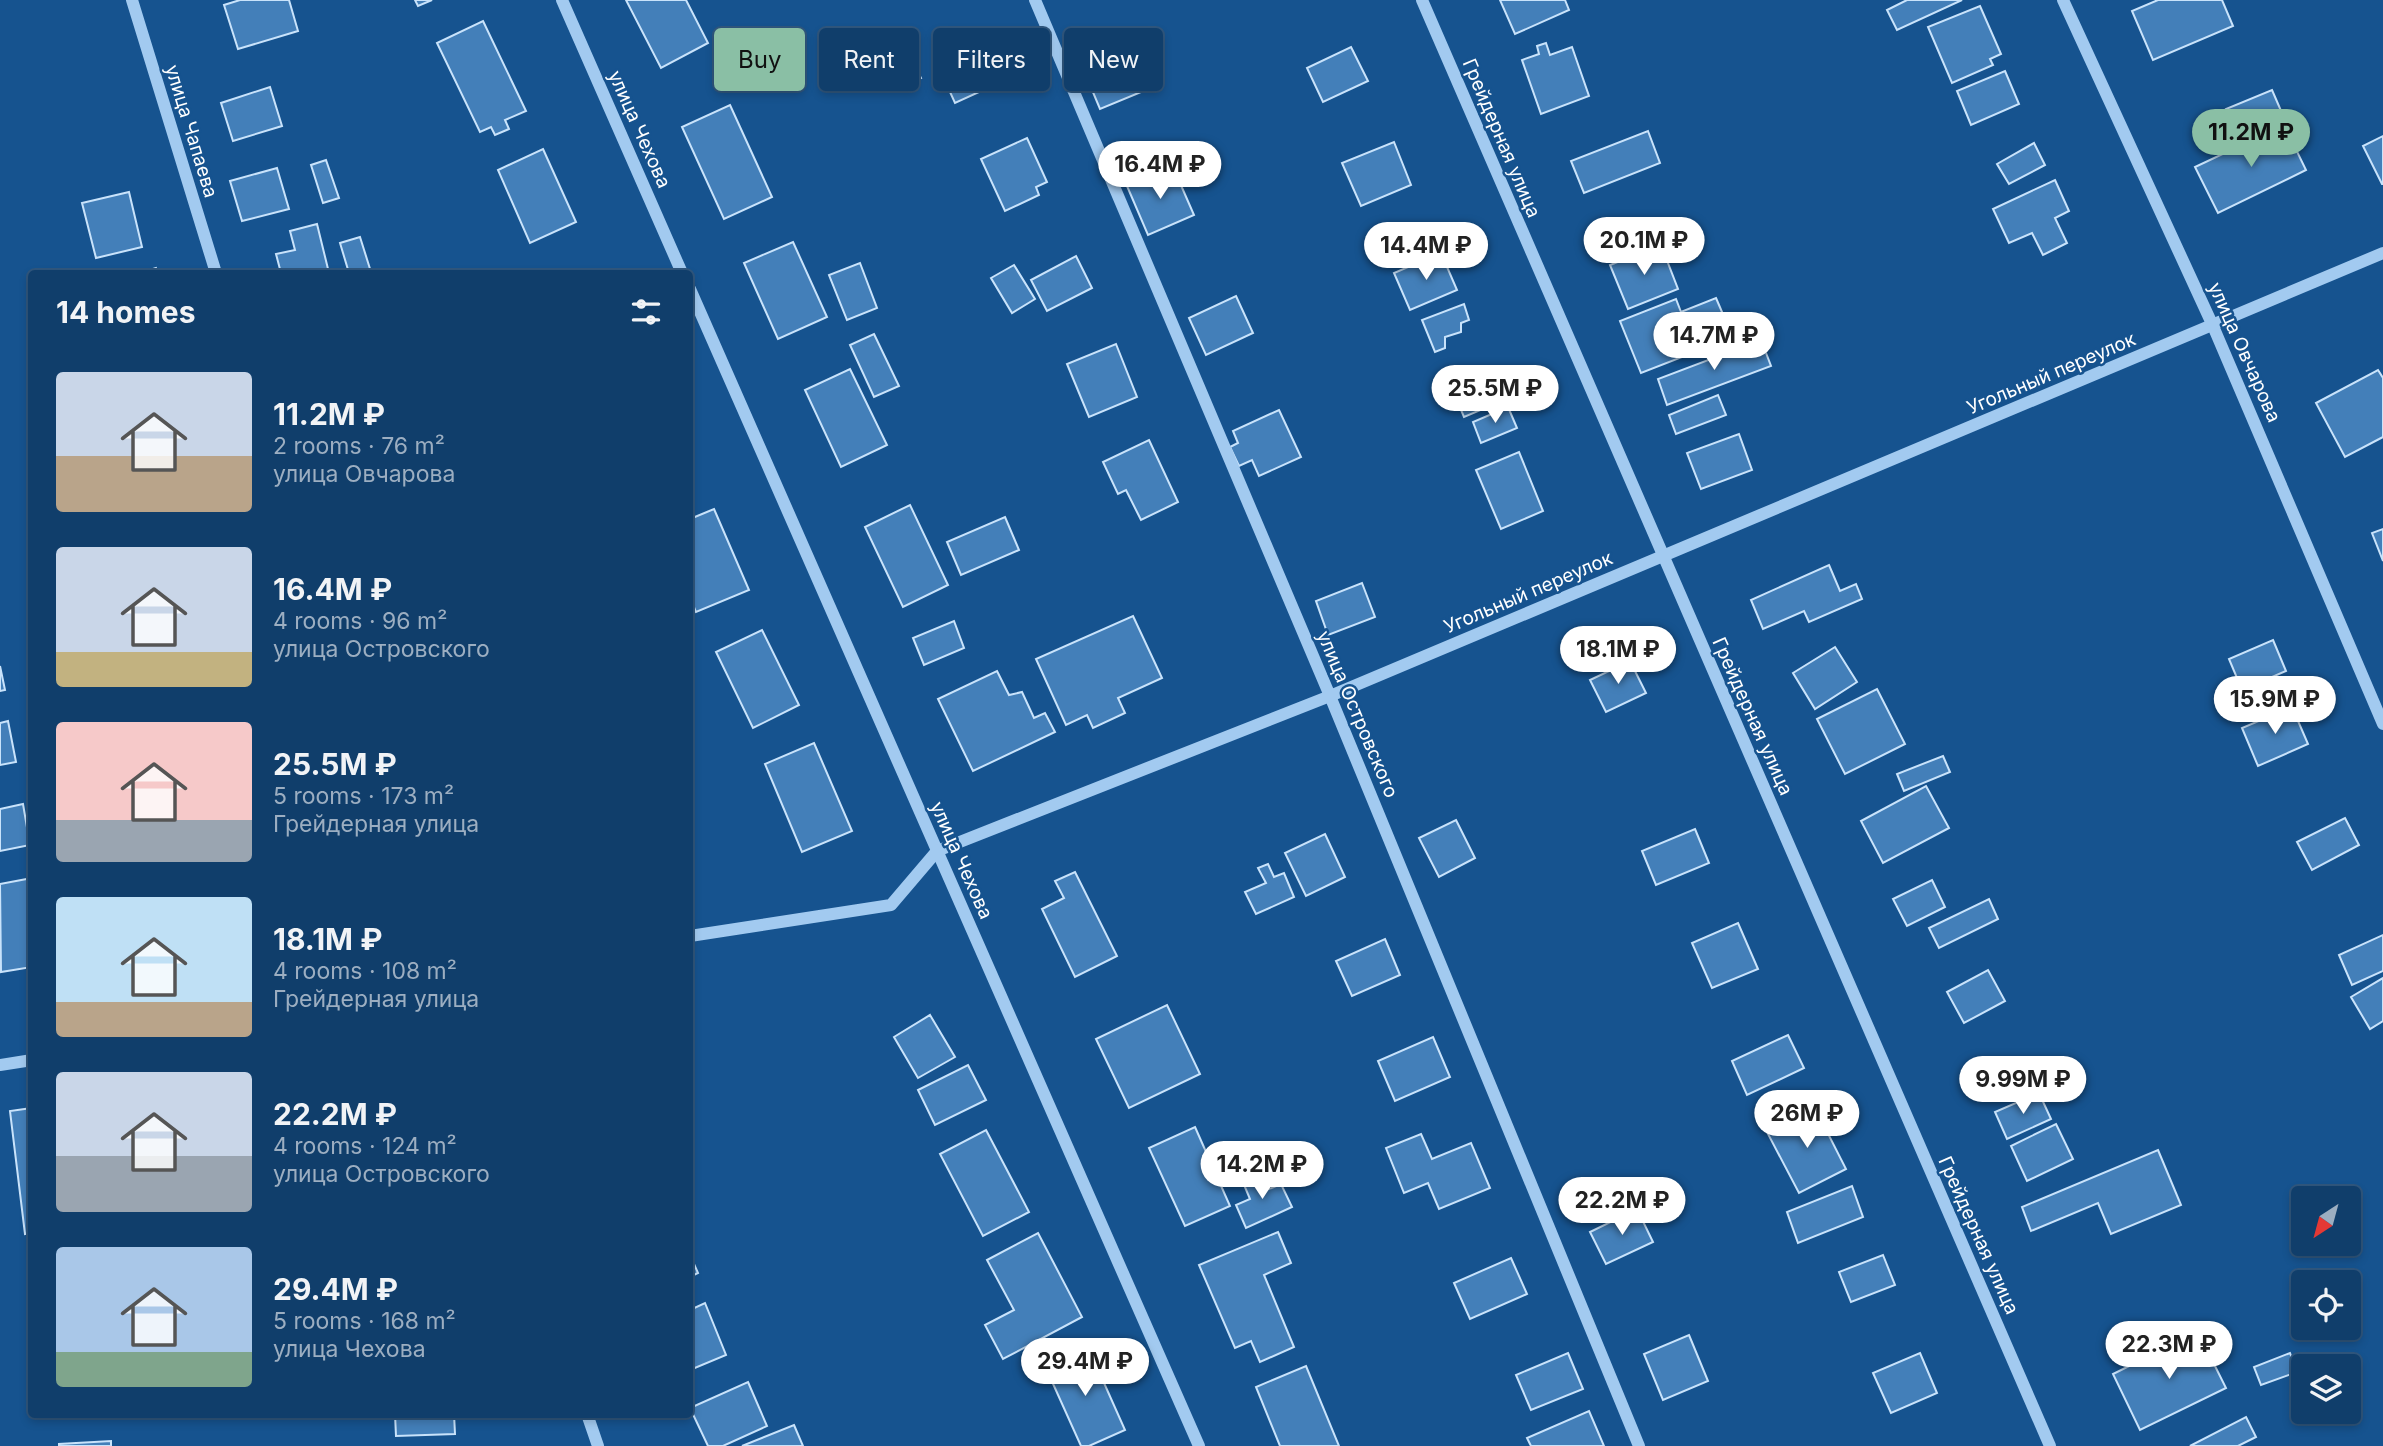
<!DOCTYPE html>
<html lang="en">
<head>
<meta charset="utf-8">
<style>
  body { margin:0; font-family:Inter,sans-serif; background:#194571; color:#f1f3f6; height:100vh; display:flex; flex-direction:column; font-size:26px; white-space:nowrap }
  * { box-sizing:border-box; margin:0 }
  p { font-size:23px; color:#9caec1 }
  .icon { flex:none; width:38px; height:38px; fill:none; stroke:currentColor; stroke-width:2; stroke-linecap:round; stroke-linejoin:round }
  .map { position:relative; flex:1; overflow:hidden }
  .panel { position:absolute; left:28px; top:270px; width:665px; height:1148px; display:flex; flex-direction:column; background:#103e6b; border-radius:7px; box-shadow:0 4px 10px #0003,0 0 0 2px #30577e }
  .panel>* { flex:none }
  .guide { position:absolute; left:714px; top:28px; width:665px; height:63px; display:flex; gap:14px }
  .needle { width:46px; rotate:216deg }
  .controls { position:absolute; left:2291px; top:1186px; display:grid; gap:14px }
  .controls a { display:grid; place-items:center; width:70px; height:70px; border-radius:7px; background:#103e6b; box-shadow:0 4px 10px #0003,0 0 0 2px #30577e; font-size:35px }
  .price { position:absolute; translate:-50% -60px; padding:0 16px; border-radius:24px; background:#fff; color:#222; font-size:23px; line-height:46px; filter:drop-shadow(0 2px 4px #0008) }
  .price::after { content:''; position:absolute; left:50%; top:42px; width:21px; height:16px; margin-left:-10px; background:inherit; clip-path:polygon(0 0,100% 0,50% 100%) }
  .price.selected { background:#8abfa5; color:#111 }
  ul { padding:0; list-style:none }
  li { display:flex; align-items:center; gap:21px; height:175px; padding:0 28px }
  li span { display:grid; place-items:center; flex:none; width:196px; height:140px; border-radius:7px; color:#555 }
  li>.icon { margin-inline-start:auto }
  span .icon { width:84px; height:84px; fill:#fffc; stroke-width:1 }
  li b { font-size:30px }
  h2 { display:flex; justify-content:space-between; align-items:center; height:84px; padding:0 28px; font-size:30px }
  .tag { padding:0 24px; border-radius:7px; background:#103e6b; box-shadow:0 4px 10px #0003,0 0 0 2px #30577e; font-size:24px; line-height:63px }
  .tag.selected { background:#8abfa5; color:#111 }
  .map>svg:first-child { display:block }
</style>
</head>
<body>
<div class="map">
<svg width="2383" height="1446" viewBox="0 0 2383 1446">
  <rect width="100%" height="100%" fill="#16538f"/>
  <!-- building -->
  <g fill="#437fb9" stroke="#c9e3fb" stroke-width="2">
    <polygon points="240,0 289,0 298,31 238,49 224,5"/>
    <polygon points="415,0 432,0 418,6"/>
    <polygon points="626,0 686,0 708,43 661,68"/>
    <polygon points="1500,0 1565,0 1569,10 1515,34"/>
    <polygon points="1962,0 1897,30 1887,10 1907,0"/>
    <polygon points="2158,0 2222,0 2233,26 2153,60 2132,11"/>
    <polygon points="1980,6 2001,54 1990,59 1993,65 1952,83 1928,27"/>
    <polygon points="483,21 526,111 505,120 509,129 495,135 491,127 480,132 437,43"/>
    <polygon points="982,38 1001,82 955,103 935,59"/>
    <polygon points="901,40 921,78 905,86 886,48"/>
    <polygon points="1546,43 1550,55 1572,47 1589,96 1541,114 1522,60 1539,54 1537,46"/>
    <polygon points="1351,47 1368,81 1323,102 1307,68"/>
    <polygon points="1128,48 1146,90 1100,109 1082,66"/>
    <polygon points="2005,71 2019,104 1971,125 1957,91"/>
    <polygon points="270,87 282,126 233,141 221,103"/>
    <polygon points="2272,90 2285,120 2239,140 2226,109"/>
    <polygon points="730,105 772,197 724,219 682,127"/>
    <polygon points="2284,125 2306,170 2218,213 2195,167"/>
    <polygon points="1648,131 1660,163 1584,193 1571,161"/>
    <polygon points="2383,136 2383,184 2382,184 2363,146"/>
    <polygon points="1027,138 1047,182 1036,187 1039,195 1005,211 981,159"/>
    <polygon points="1394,142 1411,185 1361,206 1342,163"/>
    <polygon points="2034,143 2045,165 2009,184 1997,164"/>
    <polygon points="543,149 576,222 530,243 498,170"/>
    <polygon points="326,160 339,198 323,203 311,165"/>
    <polygon points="1173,167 1194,215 1148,235 1127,186"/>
    <polygon points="277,168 289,209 242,221 230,181"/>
    <polygon points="2055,180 2069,211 2055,218 2067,243 2043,255 2032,233 2009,243 1993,209"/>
    <polygon points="129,192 142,247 96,258 82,203"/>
    <polygon points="317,224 329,273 281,273 276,254 295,250 290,231"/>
    <polygon points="360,237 371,272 349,273 340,243"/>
    <polygon points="793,242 827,317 778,339 744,263"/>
    <polygon points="1661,245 1678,289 1628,309 1610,265"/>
    <polygon points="1441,253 1457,290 1410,310 1394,273"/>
    <polygon points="1076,256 1092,288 1047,311 1031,280"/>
    <polygon points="860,263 877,308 847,320 829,275"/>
    <polygon points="1014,265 1035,299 1012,313 991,278"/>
    <polygon points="156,268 158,273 140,273"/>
    <polygon points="1236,296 1253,333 1206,355 1189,318"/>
    <polygon points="1716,298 1728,326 1695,339 1700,350 1641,373 1620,321 1676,299 1681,312"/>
    <polygon points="1464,304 1469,320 1461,323 1461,332 1445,337 1445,348 1435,352 1422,320"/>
    <polygon points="874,334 899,386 874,397 850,345"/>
    <polygon points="1761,340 1771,366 1667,405 1658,379"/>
    <polygon points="1116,344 1137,397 1089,417 1067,364"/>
    <polygon points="850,369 887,445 841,467 805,390"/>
    <polygon points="2378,370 2383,378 2383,437 2345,457 2316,403"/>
    <polygon points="1498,372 1509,398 1464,417 1453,391"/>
    <polygon points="1718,395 1726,415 1676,434 1669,415"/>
    <polygon points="1508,407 1517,428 1481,443 1473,422"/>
    <polygon points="1279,410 1301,457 1259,476 1252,460 1239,466 1230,447 1238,443 1233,431"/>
    <polygon points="1739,434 1752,470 1701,489 1687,453"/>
    <polygon points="1149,440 1178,502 1141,520 1126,490 1118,494 1103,462"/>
    <polygon points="1519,452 1543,511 1501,529 1476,470"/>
    <polygon points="910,505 948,585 903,607 865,527"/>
    <polygon points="714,509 749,590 696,612 690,597 690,519"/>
    <polygon points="1005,517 1019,550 961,575 947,542"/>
    <polygon points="2383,529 2383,561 2372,533"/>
    <polygon points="1829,565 1840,591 1856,584 1862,599 1809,622 1804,611 1763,629 1751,600"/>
    <polygon points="1362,583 1375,617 1328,635 1316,601"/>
    <polygon points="1133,616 1162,678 1118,698 1125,713 1093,728 1087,715 1066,725 1036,659"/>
    <polygon points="954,621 964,648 924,665 913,638"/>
    <polygon points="762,630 799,705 753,728 716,652"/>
    <polygon points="2273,640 2286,671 2242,690 2229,659"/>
    <polygon points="1835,647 1857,682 1815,709 1793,673"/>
    <polygon points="1630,661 1646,693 1606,712 1590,680"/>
    <polygon points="0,666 5,690 0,691"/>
    <polygon points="997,671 1009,695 1022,692 1034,718 1045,713 1055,732 973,771 938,699"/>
    <polygon points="1877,689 1905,744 1845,774 1817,719"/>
    <polygon points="2292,707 2308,744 2258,766 2242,728"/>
    <polygon points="8,721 16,762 0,765 0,723"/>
    <polygon points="814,743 852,831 802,852 765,764"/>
    <polygon points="1943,756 1950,772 1904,791 1897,774"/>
    <polygon points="1926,786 1949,828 1883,863 1861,821"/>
    <polygon points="23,804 30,845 0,851 0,809"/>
    <polygon points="2345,818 2359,845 2312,870 2297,842"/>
    <polygon points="1456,820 1475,858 1439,877 1419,838"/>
    <polygon points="1695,829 1709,863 1656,885 1642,851"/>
    <polygon points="1325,834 1345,877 1306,896 1285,853"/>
    <polygon points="1268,864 1274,877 1284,873 1294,897 1256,914 1245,892 1266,883 1258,868"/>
    <polygon points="1075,872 1117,956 1075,977 1042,909 1064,898 1055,881"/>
    <polygon points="32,878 32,967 1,972 0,884"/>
    <polygon points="1932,880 1945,907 1907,926 1893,899"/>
    <polygon points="1989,899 1998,919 1939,948 1929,928"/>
    <polygon points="1738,923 1758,969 1712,988 1692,943"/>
    <polygon points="2383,935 2383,971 2352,985 2339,955"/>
    <polygon points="1385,939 1400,975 1352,996 1336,961"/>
    <polygon points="1988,970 2005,1001 1964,1023 1947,992"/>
    <polygon points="2383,978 2383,1021 2370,1029 2351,997"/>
    <polygon points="1167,1005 1200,1074 1129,1108 1096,1039"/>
    <polygon points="930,1015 955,1057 918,1078 894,1037"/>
    <polygon points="1788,1035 1804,1068 1747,1095 1732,1061"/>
    <polygon points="1433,1037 1450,1077 1395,1101 1378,1061"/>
    <polygon points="968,1065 986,1100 935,1125 918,1090"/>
    <polygon points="2039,1093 2051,1119 2007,1139 1995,1112"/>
    <polygon points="32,1108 32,1233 25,1234 10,1111"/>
    <polygon points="1815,1108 1846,1169 1799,1193 1767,1132"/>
    <polygon points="2056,1124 2073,1159 2027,1181 2011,1146"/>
    <polygon points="1195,1127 1230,1206 1185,1226 1149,1148"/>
    <polygon points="986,1130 1029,1212 983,1236 940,1154"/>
    <polygon points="1421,1134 1432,1159 1471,1143 1490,1188 1439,1209 1428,1183 1404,1193 1386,1148"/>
    <polygon points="2158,1150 2181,1205 2111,1234 2098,1203 2031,1231 2022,1207"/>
    <polygon points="1261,1171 1269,1189 1281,1184 1292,1207 1246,1228 1236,1205 1250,1199 1242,1180"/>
    <polygon points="1852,1186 1863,1217 1798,1243 1787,1212"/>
    <polygon points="1637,1209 1653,1242 1606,1264 1590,1232"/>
    <polygon points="1278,1232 1291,1263 1264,1275 1294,1347 1260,1362 1251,1341 1235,1348 1199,1265"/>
    <polygon points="1038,1233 1082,1317 1003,1359 985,1325 1014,1310 987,1260"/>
    <polygon points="690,1255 698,1273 690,1277"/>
    <polygon points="1883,1255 1895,1285 1851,1302 1839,1272"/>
    <polygon points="1511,1258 1527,1294 1470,1319 1454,1283"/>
    <polygon points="705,1303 726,1355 690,1370 690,1310"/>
    <polygon points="2198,1332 2226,1388 2140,1430 2113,1374"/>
    <polygon points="1689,1335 1708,1381 1663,1400 1644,1354"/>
    <polygon points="1088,1347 1125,1430 1089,1446 1081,1446 1045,1366"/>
    <polygon points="1568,1353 1583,1389 1531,1410 1516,1375"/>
    <polygon points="1920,1353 1937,1393 1891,1413 1873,1373"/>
    <polygon points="2290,1353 2297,1372 2261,1385 2254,1367"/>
    <polygon points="1306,1366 1339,1446 1280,1446 1256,1387"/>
    <polygon points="748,1382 767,1426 723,1446 708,1446 690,1408"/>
    <polygon points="1589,1411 1604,1446 1531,1446 1527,1438"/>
    <polygon points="395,1414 454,1414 455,1434 396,1436"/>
    <polygon points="2246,1417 2256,1437 2238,1446 2190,1446"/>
    <polygon points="794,1425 803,1446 742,1446"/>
    <polygon points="111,1441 111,1446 59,1446 59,1444"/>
  </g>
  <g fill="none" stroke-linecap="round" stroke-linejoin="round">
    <!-- minor -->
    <g stroke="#a2caf0" stroke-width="12">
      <polyline points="132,0 216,273"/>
      <polyline points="562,0 682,273"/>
      <polyline points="1035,0 1330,696 1639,1446"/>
      <polyline points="1422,0 2050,1446"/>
      <polyline points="2063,0 2213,326 2383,724"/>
      <polyline points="690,289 1199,1446"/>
      <polyline points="690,936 891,905 937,851 1330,696 2383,253"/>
      <polyline points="0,1065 32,1060"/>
      <polyline points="587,1414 598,1446"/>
    </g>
  </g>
  <g text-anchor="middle" stroke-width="5" stroke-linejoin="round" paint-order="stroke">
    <!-- street labels -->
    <g font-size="19" fill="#fff" stroke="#16538f">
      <text transform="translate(640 129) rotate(66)" y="7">улица Чехова</text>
      <text transform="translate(192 131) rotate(73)" y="7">улица Чапаева</text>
      <text transform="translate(1502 138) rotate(67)" y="7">Грейдерная улица</text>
      <text transform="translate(2245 352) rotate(66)" y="7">улица Овчарова</text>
      <text transform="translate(2051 373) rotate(-23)" y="7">Угольный переулок</text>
      <text transform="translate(1528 592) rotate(-23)" y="7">Угольный переулок</text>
      <text transform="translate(1358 714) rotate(67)" y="7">улица Островского</text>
      <text transform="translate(1753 716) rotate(66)" y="7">Грейдерная улица</text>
      <text transform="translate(962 860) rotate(66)" y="7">улица Чехова</text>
      <text transform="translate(1979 1235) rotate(66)" y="7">Грейдерная улица</text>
    </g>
  </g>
</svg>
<div class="controls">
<a><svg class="needle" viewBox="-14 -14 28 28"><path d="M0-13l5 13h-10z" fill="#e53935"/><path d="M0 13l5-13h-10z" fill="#9caec1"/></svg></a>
<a><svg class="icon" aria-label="locate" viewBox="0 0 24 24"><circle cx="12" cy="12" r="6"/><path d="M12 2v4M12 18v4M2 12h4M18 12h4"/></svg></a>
<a><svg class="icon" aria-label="layers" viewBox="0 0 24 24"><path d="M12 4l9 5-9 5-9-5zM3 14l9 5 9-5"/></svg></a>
</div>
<b class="price selected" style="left:2251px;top:169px">11.2M ₽</b>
<b class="price" style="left:1160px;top:201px">16.4M ₽</b>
<b class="price" style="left:1644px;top:277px">20.1M ₽</b>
<b class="price" style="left:1426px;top:282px">14.4M ₽</b>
<b class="price" style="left:1714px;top:372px">14.7M ₽</b>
<b class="price" style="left:1495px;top:425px">25.5M ₽</b>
<b class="price" style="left:1618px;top:686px">18.1M ₽</b>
<b class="price" style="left:2275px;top:736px">15.9M ₽</b>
<b class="price" style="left:2023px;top:1116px">9.99M ₽</b>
<b class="price" style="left:1807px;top:1150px">26M ₽</b>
<b class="price" style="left:1262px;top:1201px">14.2M ₽</b>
<b class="price" style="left:1622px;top:1237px">22.2M ₽</b>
<b class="price" style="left:2169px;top:1381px">22.3M ₽</b>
<b class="price" style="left:1085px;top:1398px">29.4M ₽</b>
<div class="guide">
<a class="tag selected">Buy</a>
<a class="tag">Rent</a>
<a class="tag">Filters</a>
<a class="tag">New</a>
</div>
<section class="panel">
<h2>14 homes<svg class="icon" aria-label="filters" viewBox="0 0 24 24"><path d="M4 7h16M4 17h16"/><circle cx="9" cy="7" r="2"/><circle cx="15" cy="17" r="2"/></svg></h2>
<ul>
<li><span style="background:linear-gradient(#c9d6e8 60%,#b9a48a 0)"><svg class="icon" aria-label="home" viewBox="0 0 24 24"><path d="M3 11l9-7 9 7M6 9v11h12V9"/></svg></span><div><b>11.2M ₽</b><p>2 rooms · 76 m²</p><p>улица Овчарова</p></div></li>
<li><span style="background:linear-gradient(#c9d6e8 75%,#c2b280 0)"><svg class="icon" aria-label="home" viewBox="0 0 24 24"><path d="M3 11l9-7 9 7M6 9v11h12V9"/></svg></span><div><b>16.4M ₽</b><p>4 rooms · 96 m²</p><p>улица Островского</p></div></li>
<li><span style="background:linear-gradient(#f6c9c9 70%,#9aa5b1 0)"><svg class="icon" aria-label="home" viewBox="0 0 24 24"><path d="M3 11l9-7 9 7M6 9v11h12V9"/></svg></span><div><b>25.5M ₽</b><p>5 rooms · 173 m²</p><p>Грейдерная улица</p></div></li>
<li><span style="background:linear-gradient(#bfe0f5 75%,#b9a48a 0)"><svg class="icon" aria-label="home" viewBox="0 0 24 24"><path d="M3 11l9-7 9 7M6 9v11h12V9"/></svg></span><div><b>18.1M ₽</b><p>4 rooms · 108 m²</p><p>Грейдерная улица</p></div></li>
<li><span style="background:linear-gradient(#c9d6e8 60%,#9aa5b1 0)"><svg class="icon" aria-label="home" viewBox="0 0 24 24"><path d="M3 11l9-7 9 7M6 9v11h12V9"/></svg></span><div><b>22.2M ₽</b><p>4 rooms · 124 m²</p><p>улица Островского</p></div></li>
<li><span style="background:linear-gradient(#a9c7e8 75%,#7fa58c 0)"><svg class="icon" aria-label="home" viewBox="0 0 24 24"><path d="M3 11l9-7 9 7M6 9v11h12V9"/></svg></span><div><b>29.4M ₽</b><p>5 rooms · 168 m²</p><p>улица Чехова</p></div></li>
</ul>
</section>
</div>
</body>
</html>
